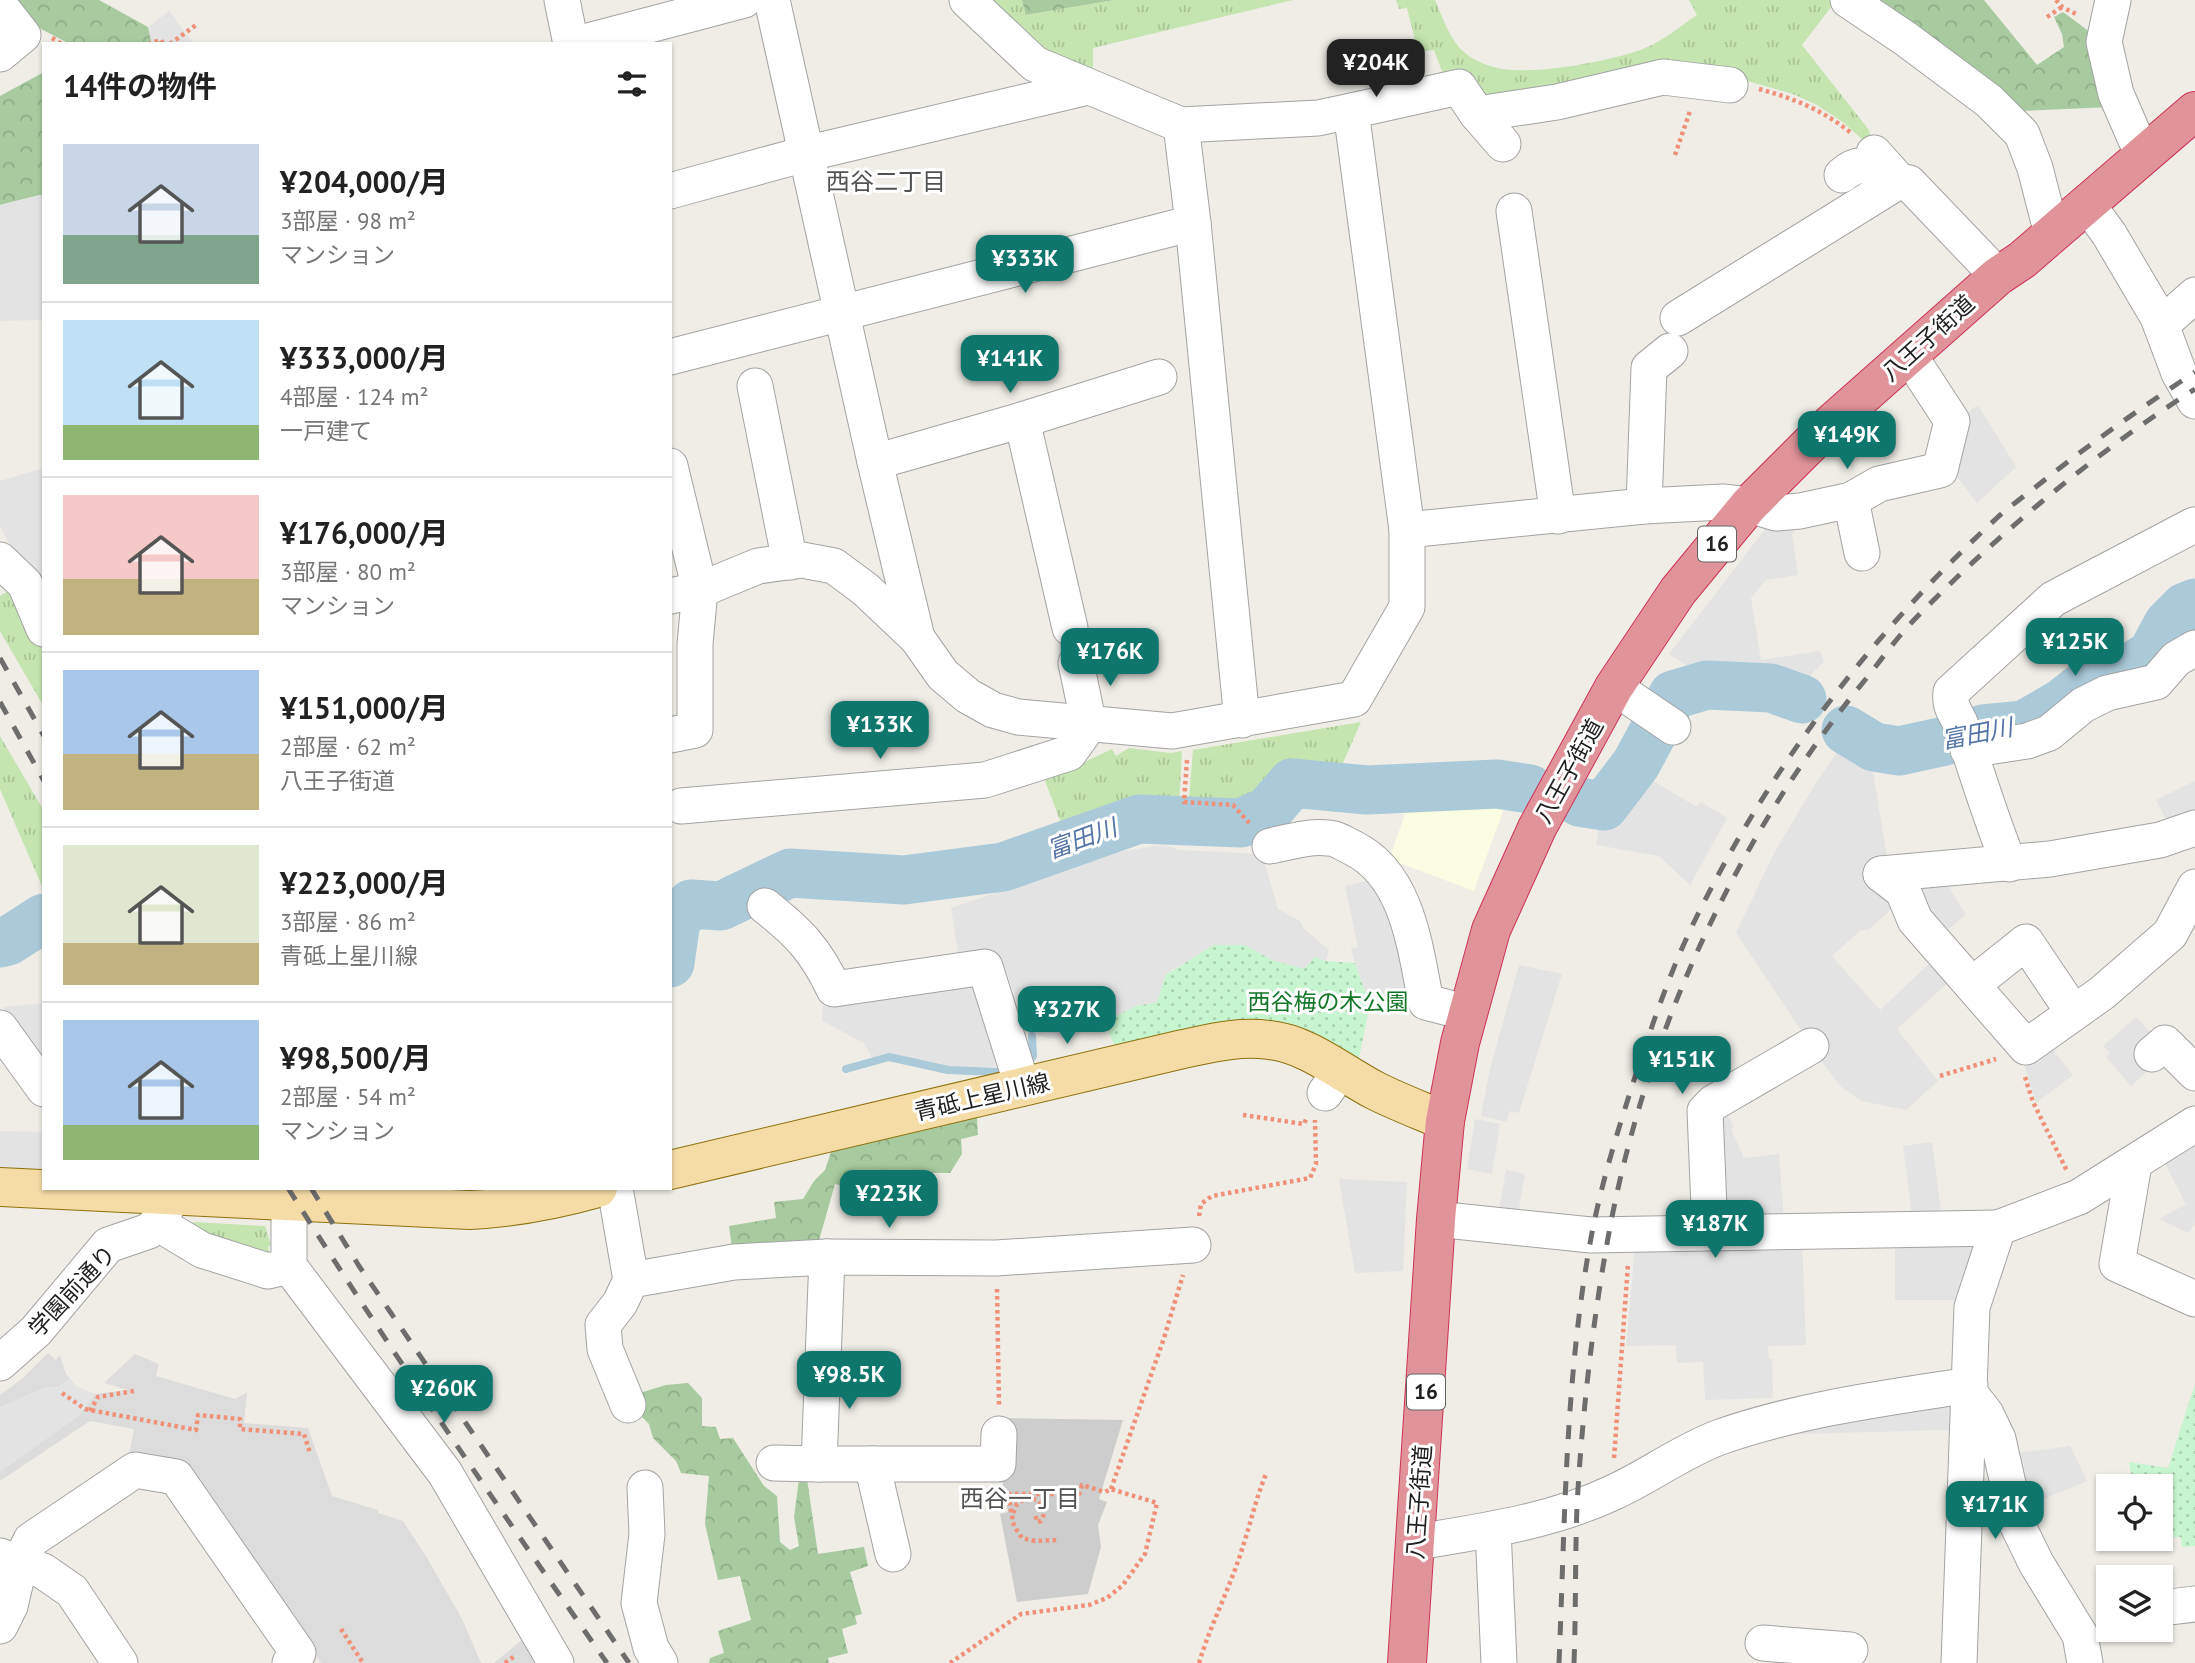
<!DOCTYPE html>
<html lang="ja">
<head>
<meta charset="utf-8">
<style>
  body { margin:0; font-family:"PT Sans","Noto Sans JP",sans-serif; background:#f2f2f2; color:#222; height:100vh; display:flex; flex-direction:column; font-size:26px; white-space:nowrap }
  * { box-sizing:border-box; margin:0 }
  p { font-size:23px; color:#767676 }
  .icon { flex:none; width:38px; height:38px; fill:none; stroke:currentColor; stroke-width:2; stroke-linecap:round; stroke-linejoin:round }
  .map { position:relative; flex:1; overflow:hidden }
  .sheet { position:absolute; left:42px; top:42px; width:630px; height:1148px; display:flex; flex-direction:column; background:#fff; border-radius:0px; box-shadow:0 2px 5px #0004 }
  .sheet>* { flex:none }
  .controls { position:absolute; left:2096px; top:1474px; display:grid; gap:14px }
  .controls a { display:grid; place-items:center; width:77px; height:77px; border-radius:0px; background:#fff; box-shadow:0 2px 5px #0004; font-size:35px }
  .price { position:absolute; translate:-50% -60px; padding:0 16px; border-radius:14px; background:#0f766e; color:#fff; font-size:23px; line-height:46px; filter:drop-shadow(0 2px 4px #0008) }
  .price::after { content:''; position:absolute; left:50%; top:42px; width:21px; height:16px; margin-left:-10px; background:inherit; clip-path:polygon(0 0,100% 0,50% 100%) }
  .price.on { background:#222; color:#fff }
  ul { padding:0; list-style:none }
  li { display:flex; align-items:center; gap:21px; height:175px; padding:0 21px }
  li+li { border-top:2px solid #e0e0e0 }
  li span { display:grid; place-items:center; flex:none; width:196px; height:140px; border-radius:0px; color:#555 }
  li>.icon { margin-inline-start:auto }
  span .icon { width:84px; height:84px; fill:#fffc; stroke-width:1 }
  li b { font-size:30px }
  h2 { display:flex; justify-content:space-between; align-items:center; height:84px; padding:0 21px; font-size:30px }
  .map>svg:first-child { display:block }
</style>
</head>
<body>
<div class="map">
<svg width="2195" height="1663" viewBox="0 0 2195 1663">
  <defs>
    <pattern id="grass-tufts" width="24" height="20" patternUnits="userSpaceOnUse" patternTransform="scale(1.75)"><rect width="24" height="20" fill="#c4e5b0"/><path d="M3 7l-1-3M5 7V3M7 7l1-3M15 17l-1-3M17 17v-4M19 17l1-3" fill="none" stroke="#a8c497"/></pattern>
    <pattern id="forest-crowns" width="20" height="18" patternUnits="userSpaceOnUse" patternTransform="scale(1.75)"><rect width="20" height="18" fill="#a7cb9e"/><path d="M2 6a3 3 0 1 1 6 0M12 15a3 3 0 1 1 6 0" fill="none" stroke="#8fae88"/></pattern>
    <pattern id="park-dots" width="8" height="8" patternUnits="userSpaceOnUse" patternTransform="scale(1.75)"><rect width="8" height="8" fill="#c7f5cf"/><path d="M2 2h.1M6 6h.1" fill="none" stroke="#aad2b1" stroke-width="1.8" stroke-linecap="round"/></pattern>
  </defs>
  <rect width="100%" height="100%" fill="#efede6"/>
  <!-- residential -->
  <g fill="#dddcdc">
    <polygon points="48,1353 56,1360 60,1355 66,1374 76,1387 95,1394 128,1390 104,1383 135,1354 159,1364 156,1376 235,1399 247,1392 244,1423 308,1428 332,1496 378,1510 378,1513 403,1521 427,1558 461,1617 481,1663 321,1663 183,1465 129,1456 134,1429 90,1421 0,1481 0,1395 23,1378"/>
    <polygon points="524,1638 544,1663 494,1663"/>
  </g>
  <!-- education -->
  <polygon fill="#fafde2" points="1492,795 1506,803 1474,891 1389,859 1405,815 1397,812 1402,796"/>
  <!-- religious -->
  <polygon fill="#cdcdcd" points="1005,1418 1123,1420 1099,1499 1107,1502 1098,1525 1101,1547 1088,1594 1017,1602 1000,1514 1008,1512 1001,1473"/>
  <!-- grass -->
  <g fill="url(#grass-tufts)">
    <polygon points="978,0 1022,0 1027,15 1114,0 1293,0 1093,48 1093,70 1039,58"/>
    <path d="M1396,0H1435C1442,16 1450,40 1464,52C1474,61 1489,67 1503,69C1536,75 1622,60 1652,45C1668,37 1682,25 1697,15L1689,0H1831L1835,2L1802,45L1869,130L1874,150L1844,123L1817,105L1793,94L1740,79L1492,109L1446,82L1434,50L1418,52L1407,8L1399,9Z"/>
    <polygon points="10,590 44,650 44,707 0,631 0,596"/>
    <polygon points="1361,722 1339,772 1328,772 1324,765 1287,774 1278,773 1245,811 1234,800 1189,797 1193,750"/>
    <polygon points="0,736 44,811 44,891 0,789"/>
    <polygon points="1129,748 1170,753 1182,751 1179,806 1230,810 1237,820 1131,813 1064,831 1044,778 1074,767 1112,749 1116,756"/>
    <polygon points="193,1222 265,1226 271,1245 268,1247 271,1264 192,1235"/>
  </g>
  <!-- forest -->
  <g fill="url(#forest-crowns)">
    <polygon points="18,0 99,0 148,27 152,44 70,44 41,29"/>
    <polygon points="1022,0 1114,0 1026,15"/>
    <polygon points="1871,0 1984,0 2037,65 2064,47 2062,34 2054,17 2063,12 2098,38 2110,107 2022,111"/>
    <polygon points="44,72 44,194 0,205 0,96"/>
    <polygon points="977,1117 978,1135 961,1139 962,1154 950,1173 911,1173 910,1200 835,1184 816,1251 733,1256 729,1226 776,1218 774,1202 803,1199 814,1181 825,1170 835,1140"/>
    <polygon points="688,1383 702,1398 702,1426 716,1427 720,1439 733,1438 764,1486 777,1496 780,1542 790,1550 799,1546 794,1517 799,1479 807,1479 818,1554 864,1547 868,1566 850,1572 862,1614 855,1616 857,1624 842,1629 848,1653 828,1658 829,1663 709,1663 710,1658 724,1653 718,1631 751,1620 740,1576 718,1580 705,1524 709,1476 681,1473 676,1461 653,1438 649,1424 632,1407 633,1395 666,1385"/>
  </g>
  <!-- park -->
  <g fill="url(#park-dots)">
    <polygon points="1213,945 1245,945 1272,960 1315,957 1326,961 1355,963 1370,1005 1359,1058 1299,1033 1116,1049 1104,1022 1136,1006 1156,1002 1166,975"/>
    <polygon points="2195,1384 2195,1546 2182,1547 2181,1537 2161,1537 2161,1486 2133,1486 2129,1462 2168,1468"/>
  </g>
  <!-- parking -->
  <g fill="#e3e3e3">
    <polygon points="169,11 194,44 152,44 148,27"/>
    <polygon points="44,194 44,320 0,321 0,205"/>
    <polygon points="1978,405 2016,467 1977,503 1945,461 1958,419"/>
    <polygon points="44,468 44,589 36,575 8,542 0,526 0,481"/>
    <polygon points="1801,520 1792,534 1798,575 1766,580 1751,598 1761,660 1820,651 1824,662 1797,688 1764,678 1729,676 1707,661 1698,673 1669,654 1766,528"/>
    <polygon points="1843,744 1871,760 1895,906 1868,930 1861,930 1832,956 1880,1010 1935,958 1952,979 1897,1029 1938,1081 1906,1110 1862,1101 1841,1087 1825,1066 1736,933 1773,855 1817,781"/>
    <polygon points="1638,772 1697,807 1701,802 1727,818 1690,885 1659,856 1596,845 1600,821 1610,819 1618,812"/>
    <polygon points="2195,781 2195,820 2172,831 2156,800"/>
    <polygon points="1154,846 1171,847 1179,850 1262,854 1278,909 1300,921 1304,929 1329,950 1326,961 1315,957 1304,969 1272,960 1245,945 1213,945 1166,974 1157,1002 1136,1006 1073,1037 1050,1039 1028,1032 1001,958 958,952 951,908 1114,853"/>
    <polygon points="1383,877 1420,1009 1370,1005 1355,963 1351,949 1358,947 1345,886"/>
    <polygon points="1944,880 1966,915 1937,938 1909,888"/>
    <polygon points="1519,965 1562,974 1519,1113 1509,1111 1507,1122 1481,1116 1490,1069"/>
    <polygon points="975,978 996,1067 949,1067 889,1054 872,1058 864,1043 822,1021 823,1000"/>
    <polygon points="44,1003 44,1060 6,1022 4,1007"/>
    <polygon points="2136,1017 2154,1037 2175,1046 2131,1086 2106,1057 2110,1053 2103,1046"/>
    <polygon points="2044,1039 2073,1075 2036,1103 2021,1054"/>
    <polygon points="1723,1107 1734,1127 1731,1129 1744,1158 1779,1154 1784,1221 1718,1222"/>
    <polygon points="1475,1119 1500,1124 1492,1174 1467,1169"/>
    <polygon points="0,1131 42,1132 41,1171 0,1170"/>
    <polygon points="2195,1140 2195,1223 2188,1233 2159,1219 2186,1204 2164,1162"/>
    <polygon points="1932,1142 1941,1212 1912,1216 1903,1146"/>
    <polygon points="1506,1170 1525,1174 1518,1214 1499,1210"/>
    <polygon points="1339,1179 1407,1182 1403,1271 1355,1273"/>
    <polygon points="1963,1234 1964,1247 1973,1246 1960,1300 1895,1300 1895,1237"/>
    <polygon points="1802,1240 1806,1345 1768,1346 1769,1359 1772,1359 1773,1398 1705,1400 1703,1362 1677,1363 1676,1345 1626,1346 1635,1246"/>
    <polygon points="70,1378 77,1387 95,1394 79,1416 0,1472 0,1407 45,1387 57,1387"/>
    <polygon points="1953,1392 1950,1430 1797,1434 1797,1420"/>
    <polygon points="2070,1446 2087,1481 2019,1509 2010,1454"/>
  </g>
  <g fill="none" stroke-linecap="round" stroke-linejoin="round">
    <!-- stream -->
    <g stroke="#aac9d9" stroke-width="8">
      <polyline points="1027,1064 1033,1056 1032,1036"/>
      <polyline points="846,1069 889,1057 948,1070 997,1072 1008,1069"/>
    </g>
    <!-- river -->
    <g stroke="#aac9d9" stroke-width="49">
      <polyline points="1846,730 1874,747 1899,751 1945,741 1983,729 2024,725 2062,703 2090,681 2125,671 2152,654 2168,624 2185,607 2195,603"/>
      <polyline points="1579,802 1604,806 1636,764 1673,695 1707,685 1771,688 1802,699"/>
      <polyline points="0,943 8,941 44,918"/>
      <polyline points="670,963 676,920 691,904 721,906 790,873 904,880 1003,867 1139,819 1241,823 1268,811 1292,783 1367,790 1497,784 1530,789"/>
    </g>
    <!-- minor casing -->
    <g stroke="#a3a3a3" stroke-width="37">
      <g id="minor">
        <polyline points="562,0 571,44"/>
        <polyline points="772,0 875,462 917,638"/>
        <polyline points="967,0 1035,64 1181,125 1318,118 1351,111 1407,530"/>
        <polyline points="1848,0 1906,39 1989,101 2022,134 2035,168 2052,234"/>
        <polyline points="2113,0 2104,42 2116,94 2143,156"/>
        <polyline points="0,6 23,35 0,54"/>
        <polyline points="577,44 744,0"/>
        <polyline points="1351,111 1459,87 1477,114 1503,144"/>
        <polyline points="1477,114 1557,102 1663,77 1730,85"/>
        <polyline points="1181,125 1193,223 1242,720"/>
        <polyline points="1874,153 1899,181 1909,183 1998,276"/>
        <path d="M1842,175C1859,160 1870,166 1890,171"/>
        <polyline points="670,191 805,154 1088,87"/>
        <polyline points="2087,204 2109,234 2158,317 2179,373 2195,401"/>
        <polyline points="1514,211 1558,516"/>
        <polyline points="1678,318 1899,181"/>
        <polyline points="2161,325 2195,295"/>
        <polyline points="670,357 1193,223"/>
        <polyline points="755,386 790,562"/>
        <polyline points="1022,420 1070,628"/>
        <polyline points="875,462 1022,420 1159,377"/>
        <polyline points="670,466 700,590 695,644 695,730 670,735"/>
        <polyline points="1851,500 1862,553"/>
        <polyline points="1644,506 1649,368 1670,351"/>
        <polyline points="0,560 25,584 44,629"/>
        <polyline points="670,596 700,590 758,566 802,560 834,566 865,589 917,638 943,675 968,696 993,710 1018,717 1172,731 1354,699 1407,607 1407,530 1644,506 1723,502 1749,505 1776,513 1800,511 1851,500 1879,484 1940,470 1952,421 1909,355"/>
        <polyline points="1614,687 1673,727"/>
        <polyline points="1968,750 2027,741 2049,733 2083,705 2107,693 2156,682 2176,659 2195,648"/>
        <polyline points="681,806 985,780 1069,753 1089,725 1076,663"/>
        <path d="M1270,846C1289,842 1309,836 1328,838C1336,838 1345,844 1353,848C1408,875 1415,948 1426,1002L1468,1013"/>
        <path d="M2009,864C1991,819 1977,774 1962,728C1957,712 1949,710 1951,692L2053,599L2194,525L2195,527"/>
        <polyline points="1881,874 1903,891 1915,920 2026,1047 2102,993 2170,934 2195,887"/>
        <polyline points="1881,874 2050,859 2160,840 2195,828"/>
        <path d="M765,906C799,933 815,949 834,989L985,967L1023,1088"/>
        <polyline points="1972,985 2026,942 2073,1012"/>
        <polyline points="0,1028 44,1089"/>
        <polyline points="2152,1054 2165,1043 2195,1073"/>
        <polyline points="1325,1093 1340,1071"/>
        <polyline points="2134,1164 2117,1264 2195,1299"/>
        <polyline points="615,1188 631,1280 734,1262 827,1257 996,1258 1193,1245"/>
        <polyline points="289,1202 289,1266 445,1473 556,1663"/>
        <polyline points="1436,1219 1591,1235 1998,1228"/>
        <polyline points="157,1223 202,1250 268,1271 289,1266"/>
        <polyline points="1710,1232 1705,1111 1713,1103 1811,1046"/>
        <polyline points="827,1257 819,1464 998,1464 999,1434"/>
        <polyline points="0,1363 36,1331 108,1245 149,1231 162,1218 172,1195"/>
        <polyline points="1969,1392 1986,1414 1998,1439 2017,1524 2036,1563 2080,1635 2085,1663"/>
        <polyline points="628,1405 605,1349 603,1325 620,1303 631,1280"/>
        <polyline points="774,1463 819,1464"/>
        <polyline points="872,1464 893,1554"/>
        <polyline points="645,1488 647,1534 639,1603 651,1648 660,1663"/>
        <polyline points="1493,1529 1499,1663"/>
        <path d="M1417,1542C1483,1531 1550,1522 1612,1493C1648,1477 1682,1451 1720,1437C1800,1409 1886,1398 1970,1385"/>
        <polyline points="0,1556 43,1571 72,1591 120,1663"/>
        <polyline points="2161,1608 2195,1604"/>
        <polyline points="0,1626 10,1606 20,1563 31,1540 135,1470 176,1477 298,1653 290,1663"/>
        <polyline points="1763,1643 1850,1650"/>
        <polyline points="1959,1663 1972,1307 1998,1228 2079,1197 2195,1124"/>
      </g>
    </g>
    <!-- major casing -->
    <g stroke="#8e710c" stroke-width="40">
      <g id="major">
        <path d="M670,1170L1183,1049C1212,1043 1239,1036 1269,1040C1308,1044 1341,1073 1376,1091C1398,1102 1422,1111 1445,1121"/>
        <path d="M0,1187L470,1210C514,1208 555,1200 598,1188"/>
      </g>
    </g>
    <!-- highway casing -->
    <g stroke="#cd3357" stroke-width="40">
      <polyline id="highway" points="1407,1663 1436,1219 1445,1121 1460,1043 1491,930 1537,828 1614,687 1678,591 1749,505 1824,430 1998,276 2022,260 2195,111"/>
    </g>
    <!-- path -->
    <g stroke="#ef9077" stroke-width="4.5" stroke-dasharray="3.5 3.5" stroke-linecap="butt">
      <polyline points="2056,0 2062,7 2078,15"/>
      <polyline points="2047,17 2062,7"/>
      <polyline points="52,38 62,44"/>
      <polyline points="148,44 161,40 163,44"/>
      <polyline points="170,44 196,25"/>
      <path d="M1759,89C1793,98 1823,110 1851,133"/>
      <polyline points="1675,155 1690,111"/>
      <polyline points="1187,760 1184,802 1233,805 1250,824"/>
      <polyline points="1940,1076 1996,1059"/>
      <polyline points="2025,1077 2033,1102 2067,1171"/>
      <polyline points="1243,1115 1304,1124 1307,1117"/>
      <polyline points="1199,1216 1201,1204 1212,1196 1310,1178 1316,1164 1315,1120"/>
      <polyline points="997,1289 999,1406"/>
      <polyline points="62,1393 85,1409 196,1430 198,1415 240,1419 240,1429 304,1434 310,1453"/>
      <polyline points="90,1411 98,1397 134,1391"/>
      <polyline points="1614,1458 1628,1264"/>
      <polyline points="1111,1489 1164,1338 1183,1275"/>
      <polyline points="1008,1495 1014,1526 1022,1538 1035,1541 1057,1540"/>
      <path d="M1013,1513L1017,1504L1028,1497L1039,1501C1044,1508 1046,1513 1041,1521L1037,1522L1035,1514"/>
      <polyline points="341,1629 363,1663"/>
      <polyline points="505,1663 516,1655"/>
      <polyline points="950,1663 1021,1614 1089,1605 1107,1598 1123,1585 1145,1554 1157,1503 1111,1489 1105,1492 1082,1485 1079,1494 1008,1494"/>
      <path d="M1199,1663C1211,1623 1231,1586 1243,1546C1251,1522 1256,1498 1266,1474"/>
    </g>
    <!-- minor -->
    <use href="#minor" stroke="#fff" stroke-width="35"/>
    <!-- major -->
    <use href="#major" stroke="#f5dba6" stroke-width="38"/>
    <!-- highway -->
    <use href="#highway" stroke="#e0949a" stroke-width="38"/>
    <!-- rail -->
    <g stroke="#6d6d6d" stroke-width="5" stroke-dasharray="14 14" stroke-linecap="butt">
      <polyline points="0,658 44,736"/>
      <polyline points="0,702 44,781"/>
      <path d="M288,1188C390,1350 498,1507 607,1663"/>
      <polyline points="311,1188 359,1266 629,1663"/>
      <path d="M1559,1663C1565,1522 1565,1378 1591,1238C1601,1184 1618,1130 1635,1077C1653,1022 1672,966 1698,914C1774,761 1873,632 1999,516C2014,503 2031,491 2047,478C2095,440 2144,406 2195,372"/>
      <path d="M1574,1663C1576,1611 1575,1558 1577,1506C1582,1417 1592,1326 1608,1238C1644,1037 1735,838 1865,680C1881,660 1895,640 1912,622C1995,536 2095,453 2195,389"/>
    </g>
  </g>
  <g text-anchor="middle" stroke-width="6" stroke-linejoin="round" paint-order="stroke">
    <!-- shield labels -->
    <g fill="#fff" stroke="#626262" stroke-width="2">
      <rect x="1698" y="526.5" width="38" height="35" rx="5"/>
      <rect x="1407" y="1374.5" width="38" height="35" rx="5"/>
    </g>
    <g font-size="21" font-weight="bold" fill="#1f1f1f">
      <text x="1717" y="551">16</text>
      <text x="1426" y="1399">16</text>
    </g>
    <!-- street labels -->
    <g font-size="23" fill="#1f1f1f" stroke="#fff">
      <text transform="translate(1928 338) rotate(-42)" y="8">八王子街道</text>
      <text transform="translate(1569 771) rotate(-61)" y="8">八王子街道</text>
      <text transform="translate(982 1097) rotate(-13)" y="8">青砥上星川線</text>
      <text transform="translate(72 1291) rotate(-47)" y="8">学園前通り</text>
      <text transform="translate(1419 1502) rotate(-86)" y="8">八王子街道</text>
    </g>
    <!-- park labels -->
    <g font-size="23" fill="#147627" stroke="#fff">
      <text x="1328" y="1010">西谷梅の木公園</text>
    </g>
    <!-- neighbourhood labels -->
    <g font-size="24" fill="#525252" stroke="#fff">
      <text x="886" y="190">西谷二丁目</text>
      <text x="1020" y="1507">西谷一丁目</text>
    </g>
    <!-- water labels -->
    <g font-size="24" font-style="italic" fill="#5374a7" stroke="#fff">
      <text transform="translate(1977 734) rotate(-11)" y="8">富田川</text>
      <text transform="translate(1082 839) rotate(-20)" y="8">富田川</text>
    </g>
  </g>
</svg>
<div class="controls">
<a><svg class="icon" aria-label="locate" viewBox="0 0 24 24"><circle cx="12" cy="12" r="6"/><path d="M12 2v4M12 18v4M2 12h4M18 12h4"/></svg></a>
<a><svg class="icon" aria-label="layers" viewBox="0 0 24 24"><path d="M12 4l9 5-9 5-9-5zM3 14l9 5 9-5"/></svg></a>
</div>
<b class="price on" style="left:1376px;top:99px">¥204K</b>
<b class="price" style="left:1025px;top:295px">¥333K</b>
<b class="price" style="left:1010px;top:395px">¥141K</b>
<b class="price" style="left:1847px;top:471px">¥149K</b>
<b class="price" style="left:2075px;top:678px">¥125K</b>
<b class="price" style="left:1110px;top:688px">¥176K</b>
<b class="price" style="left:880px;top:761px">¥133K</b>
<b class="price" style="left:1067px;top:1046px">¥327K</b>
<b class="price" style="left:1682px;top:1096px">¥151K</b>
<b class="price" style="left:889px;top:1230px">¥223K</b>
<b class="price" style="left:1715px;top:1260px">¥187K</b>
<b class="price" style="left:849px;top:1411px">¥98.5K</b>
<b class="price" style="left:444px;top:1425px">¥260K</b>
<b class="price" style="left:1995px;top:1541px">¥171K</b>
<section class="sheet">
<h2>14件の物件<svg class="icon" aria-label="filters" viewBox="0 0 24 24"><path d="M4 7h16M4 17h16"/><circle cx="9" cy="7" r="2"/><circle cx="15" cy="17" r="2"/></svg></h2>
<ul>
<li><span style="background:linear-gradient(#c9d6e8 65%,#7fa58c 0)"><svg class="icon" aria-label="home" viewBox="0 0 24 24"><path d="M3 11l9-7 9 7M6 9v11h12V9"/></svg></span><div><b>¥204,000/月</b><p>3部屋 · 98 m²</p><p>マンション</p></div></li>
<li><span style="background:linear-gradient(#bfe0f5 75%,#8fb573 0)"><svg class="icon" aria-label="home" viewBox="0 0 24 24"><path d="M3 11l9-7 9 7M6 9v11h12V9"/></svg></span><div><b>¥333,000/月</b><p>4部屋 · 124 m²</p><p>一戸建て</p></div></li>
<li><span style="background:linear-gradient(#f6c9c9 60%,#c2b280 0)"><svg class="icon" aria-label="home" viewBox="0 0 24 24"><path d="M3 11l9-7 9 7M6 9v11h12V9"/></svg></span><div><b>¥176,000/月</b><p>3部屋 · 80 m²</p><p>マンション</p></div></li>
<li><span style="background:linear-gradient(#a9c7e8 60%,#c2b280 0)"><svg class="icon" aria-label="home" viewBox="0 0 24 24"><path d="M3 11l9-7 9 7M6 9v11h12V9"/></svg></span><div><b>¥151,000/月</b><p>2部屋 · 62 m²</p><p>八王子街道</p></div></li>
<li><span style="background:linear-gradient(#dfe7d0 70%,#c2b280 0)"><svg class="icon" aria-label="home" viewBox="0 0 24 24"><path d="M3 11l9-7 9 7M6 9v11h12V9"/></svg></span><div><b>¥223,000/月</b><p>3部屋 · 86 m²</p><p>青砥上星川線</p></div></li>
<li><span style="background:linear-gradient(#a9c7e8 75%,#8fb573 0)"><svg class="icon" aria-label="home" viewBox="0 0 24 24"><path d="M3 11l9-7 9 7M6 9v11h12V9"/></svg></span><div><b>¥98,500/月</b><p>2部屋 · 54 m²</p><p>マンション</p></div></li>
</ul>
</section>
</div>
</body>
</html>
